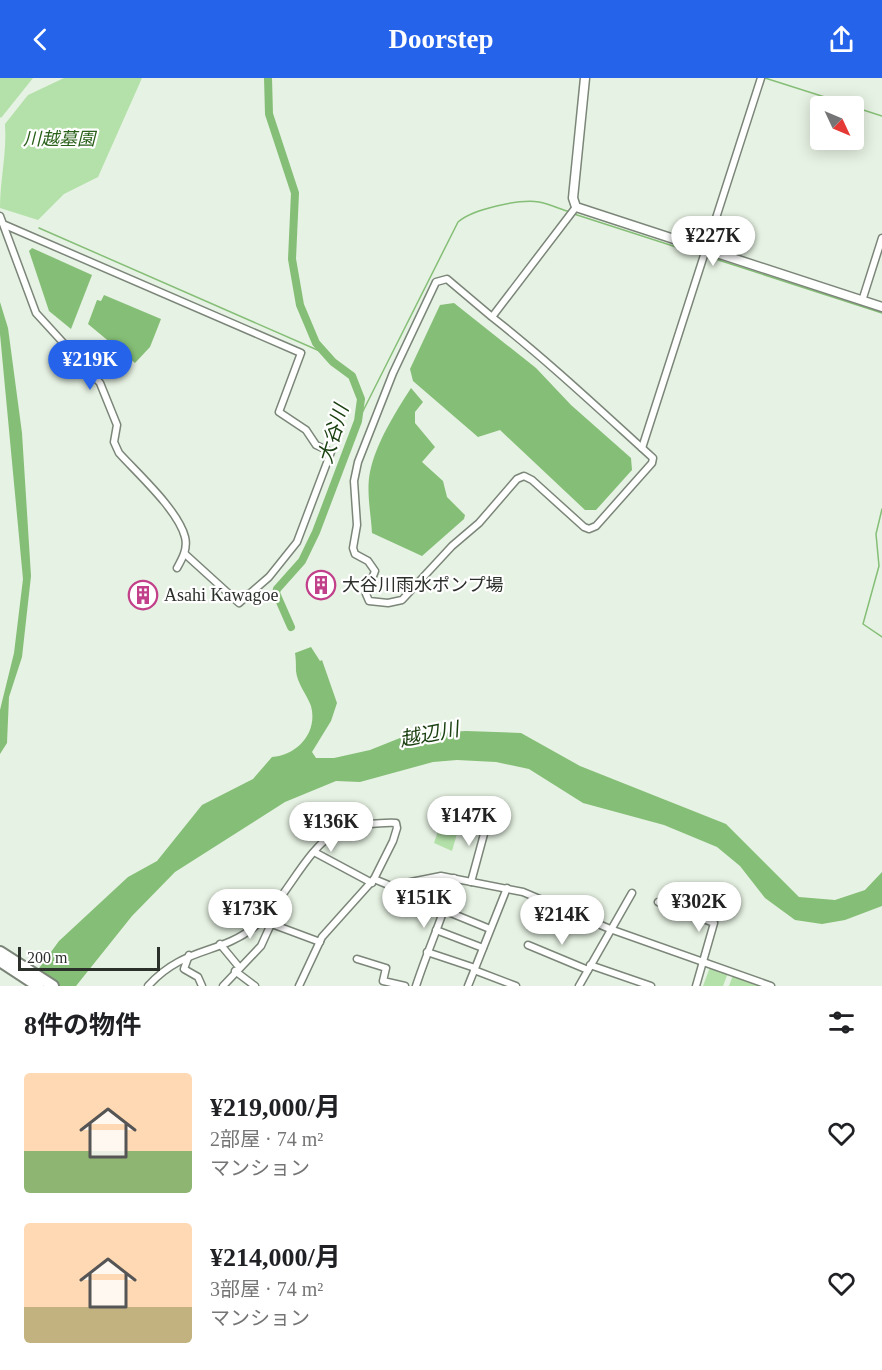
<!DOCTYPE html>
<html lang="ja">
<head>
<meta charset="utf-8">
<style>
  body { margin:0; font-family:"Times New Roman","Noto Sans JP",serif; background:#f6f6f6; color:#202124; height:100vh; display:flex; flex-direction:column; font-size:22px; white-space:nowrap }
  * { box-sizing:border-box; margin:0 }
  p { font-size:20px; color:#757577 }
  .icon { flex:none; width:33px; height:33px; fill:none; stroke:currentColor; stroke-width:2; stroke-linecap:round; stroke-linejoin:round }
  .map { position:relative; height:908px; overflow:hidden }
  .details { display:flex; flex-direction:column; background:#fff; flex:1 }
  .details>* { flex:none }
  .needle { width:39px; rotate:134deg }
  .buttons { position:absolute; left:810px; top:18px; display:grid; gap:12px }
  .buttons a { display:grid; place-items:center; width:54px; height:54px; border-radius:6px; background:#fff; box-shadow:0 3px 15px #0003; font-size:30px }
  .scale { position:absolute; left:18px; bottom:15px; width:142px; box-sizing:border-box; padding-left:6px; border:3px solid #2c302b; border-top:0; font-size:16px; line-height:21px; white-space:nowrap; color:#2c302b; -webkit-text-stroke:4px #fff; paint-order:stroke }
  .price { position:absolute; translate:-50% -51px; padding:0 14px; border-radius:21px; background:#fff; color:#222; font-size:20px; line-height:39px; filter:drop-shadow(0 2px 3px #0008) }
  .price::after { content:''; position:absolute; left:50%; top:36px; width:18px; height:14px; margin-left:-9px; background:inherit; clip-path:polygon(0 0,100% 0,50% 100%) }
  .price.active { background:#2563eb; color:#fff }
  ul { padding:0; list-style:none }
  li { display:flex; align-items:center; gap:18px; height:150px; padding:0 24px }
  li span { display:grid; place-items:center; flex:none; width:168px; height:120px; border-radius:6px; color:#555 }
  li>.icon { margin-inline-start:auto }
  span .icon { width:72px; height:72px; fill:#fffc; stroke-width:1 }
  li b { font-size:26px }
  h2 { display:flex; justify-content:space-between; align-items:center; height:72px; padding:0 24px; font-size:26px }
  header { display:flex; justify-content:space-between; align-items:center; height:78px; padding:0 24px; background:#2563eb; color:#fff; font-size:27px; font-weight:800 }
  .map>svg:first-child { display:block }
</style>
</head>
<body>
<header><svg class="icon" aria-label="back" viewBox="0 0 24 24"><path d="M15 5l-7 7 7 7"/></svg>Doorstep<svg class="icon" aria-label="share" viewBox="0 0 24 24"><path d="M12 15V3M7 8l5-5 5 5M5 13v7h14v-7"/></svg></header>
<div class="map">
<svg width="882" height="908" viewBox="0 0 882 908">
  <rect width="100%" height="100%" fill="#e6f2e3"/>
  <!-- green -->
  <g fill="#b4e1a9">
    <polygon points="0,0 33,0 1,40 0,39"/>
    <path d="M64,0H142L98,99L64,116L38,142L0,130C0,100 7,76 5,46L28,17Z"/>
    <polygon points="441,744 459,749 452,773 434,765"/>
    <polygon points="710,889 728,895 723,908 703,908"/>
    <polygon points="733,897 764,908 729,908"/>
  </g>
  <!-- water -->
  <g fill="#85be76">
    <polygon points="32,170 92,197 71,251 49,233 29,173"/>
    <polygon points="104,217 161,241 150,269 135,285 88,246 97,222 101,223"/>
    <polygon points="0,224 8,250 22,355 31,498 22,579 9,619 7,665 0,676 0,632 14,575 23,501 0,256"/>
    <polygon points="454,225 536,290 571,327 631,380 632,392 596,432 585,432 500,352 478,359 413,303 410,291 440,227"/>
    <path d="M411,310L423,324L415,334V345L435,369L422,384L443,403L447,419L465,437L464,441L422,478L372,455C371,436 366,413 370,394C376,365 395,335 411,310Z"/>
    <path d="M311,569L320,583L322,582L337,625L331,643L312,674L316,680H334L370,672L410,656L466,653L521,655L580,688L726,746L799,819L835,822L865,812L882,794V828L845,842L822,846L795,842L765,820L740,788L717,769L664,747L583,725L529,691L496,684L457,682L433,684L360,704L336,703L285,724L175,794L132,838L76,908H26L59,863L128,799L157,783L202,727L253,701L272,679C298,677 318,654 311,628C307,617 297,605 296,593C296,589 296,581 295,575Z"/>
  </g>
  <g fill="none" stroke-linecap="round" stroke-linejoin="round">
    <!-- stream -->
    <g stroke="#85be76" stroke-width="1.5">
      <polyline points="765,0 853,28"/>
      <polyline points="854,29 882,38"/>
      <polyline points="574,136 701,177"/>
      <polyline points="39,150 322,274"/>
      <polyline points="706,178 882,235"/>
      <path d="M358,343L458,144C473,131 519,121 539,124C549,126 560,131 570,134"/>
      <polyline points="882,431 876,456 879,488 863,546 882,559"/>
    </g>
    <!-- river -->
    <polyline stroke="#85be76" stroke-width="8" points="268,0 269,36 295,115 292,181 300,227 316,265 333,284 352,298 361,321 358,343 316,454 302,483 277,511 276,515 291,549"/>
    <!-- street casing -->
    <g stroke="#7b8679" stroke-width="9">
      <g id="street">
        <path d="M0,138L36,235L100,305L117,347L114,364L119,375C138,396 178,432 185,459C188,471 182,481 177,490"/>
        <polyline points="5,147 301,275 279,334 306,352 316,367 331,374 297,464 269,499 239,525 185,476"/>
        <polyline points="862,223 882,160"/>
        <path d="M492,239C548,283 600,332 653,380L652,385L596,448L589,451L584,449L532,402L524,398L517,401L479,445L452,468L402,522L388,525L369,523L366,516L375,493L368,483L355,476L353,470L357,447L354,403L358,384L393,295L436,204L447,201L492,239L576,129"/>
        <polyline points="642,370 761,0"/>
        <polyline points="316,775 372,805"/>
        <polyline points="374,801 391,808 441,798 523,814 610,851 771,908"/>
        <polyline points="471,804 484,756 484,737"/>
        <polyline points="658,824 714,845 696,908"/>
        <polyline points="446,833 490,851"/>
        <polyline points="261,842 320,864"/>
        <polyline points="436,852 483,870"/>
        <polyline points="220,866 239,889"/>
        <polyline points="528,867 588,892"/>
        <polyline points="427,874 475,890"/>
        <polyline points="189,877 184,891 198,899 202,908"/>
        <polyline points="357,881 386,890 383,903 405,908"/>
        <polyline points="590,887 651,908"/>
        <polyline points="474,892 516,908"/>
        <polyline points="235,893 255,908"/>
        <path d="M148,908C184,868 220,877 254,849C285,824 304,773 337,753C347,748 384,744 396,745L397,750L393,763L374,801L322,859L299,908"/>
        <polyline points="223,908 261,868 281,824"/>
        <path d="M416,908C428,871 444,837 454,800"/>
        <polyline points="468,908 507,810"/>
        <polyline points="579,908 632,815"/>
      </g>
    </g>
    <!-- secondary casing -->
    <g stroke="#7b8679" stroke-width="11">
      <polyline id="secondary" points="585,0 573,120 576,129 882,229"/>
    </g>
    <!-- highway casing -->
    <g stroke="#7b8679" stroke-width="14">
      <g id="highway">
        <polyline points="0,874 53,908"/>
        <polyline points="0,883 38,908"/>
      </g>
    </g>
    <!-- street -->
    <use href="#street" stroke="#fff" stroke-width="6"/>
    <!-- secondary -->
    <use href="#secondary" stroke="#fff" stroke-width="8"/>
    <!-- highway -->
    <use href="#highway" stroke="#fff" stroke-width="10"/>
  </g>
  <!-- icons -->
  <defs>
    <g id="building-ring" transform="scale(1.5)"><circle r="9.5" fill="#fff" stroke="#c14089" stroke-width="1.5"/><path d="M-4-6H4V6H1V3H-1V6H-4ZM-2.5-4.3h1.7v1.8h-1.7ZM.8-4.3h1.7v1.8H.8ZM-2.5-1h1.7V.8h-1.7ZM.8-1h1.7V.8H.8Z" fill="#c14089"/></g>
  </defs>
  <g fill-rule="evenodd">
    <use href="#building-ring" x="321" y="507"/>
    <use href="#building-ring" x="143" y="517"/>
  </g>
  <g text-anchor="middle" stroke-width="4.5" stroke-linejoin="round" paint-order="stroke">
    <!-- park labels -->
    <g font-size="18" font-style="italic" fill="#29601a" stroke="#fff">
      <text x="59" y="67">川越墓園</text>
    </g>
    <!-- poi labels -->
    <g font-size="18" fill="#2c302b" stroke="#fff" text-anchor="start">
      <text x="342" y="513">大谷川雨水ポンプ場</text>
      <text x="164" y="523">Asahi Kawagoe</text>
    </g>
    <!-- water labels -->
    <g font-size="20" font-style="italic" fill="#1c4212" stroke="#fff">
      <text transform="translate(333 356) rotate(-73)" y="7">大谷川</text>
      <text transform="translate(429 656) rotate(-11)" y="7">越辺川</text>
    </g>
  </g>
</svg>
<div class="buttons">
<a><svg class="needle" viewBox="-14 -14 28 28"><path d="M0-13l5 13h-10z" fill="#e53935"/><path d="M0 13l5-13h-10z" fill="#757577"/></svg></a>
</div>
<div class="scale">200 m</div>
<b class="price" style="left:713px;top:189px">¥227K</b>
<b class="price active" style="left:90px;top:313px">¥219K</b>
<b class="price" style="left:469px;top:769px">¥147K</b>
<b class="price" style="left:331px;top:775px">¥136K</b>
<b class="price" style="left:424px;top:851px">¥151K</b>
<b class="price" style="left:699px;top:855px">¥302K</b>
<b class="price" style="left:250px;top:862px">¥173K</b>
<b class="price" style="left:562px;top:868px">¥214K</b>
</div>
<section class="details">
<h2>8件の物件<svg class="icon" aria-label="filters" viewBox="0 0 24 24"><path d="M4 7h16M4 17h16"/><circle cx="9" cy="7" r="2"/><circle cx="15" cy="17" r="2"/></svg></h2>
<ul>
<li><span style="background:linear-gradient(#ffd9b3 65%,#8fb573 0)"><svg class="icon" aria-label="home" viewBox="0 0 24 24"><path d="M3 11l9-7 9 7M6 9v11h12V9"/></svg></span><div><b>¥219,000/月</b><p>2部屋 · 74 m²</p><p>マンション</p></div><svg class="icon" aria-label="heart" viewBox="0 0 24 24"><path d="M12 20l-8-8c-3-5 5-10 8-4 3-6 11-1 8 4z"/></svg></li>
<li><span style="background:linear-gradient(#ffd9b3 70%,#c2b280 0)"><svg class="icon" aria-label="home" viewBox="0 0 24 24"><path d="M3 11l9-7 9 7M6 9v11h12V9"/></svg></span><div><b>¥214,000/月</b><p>3部屋 · 74 m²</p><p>マンション</p></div><svg class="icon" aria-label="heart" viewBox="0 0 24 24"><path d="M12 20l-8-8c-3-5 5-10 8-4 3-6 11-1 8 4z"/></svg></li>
</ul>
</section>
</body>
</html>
